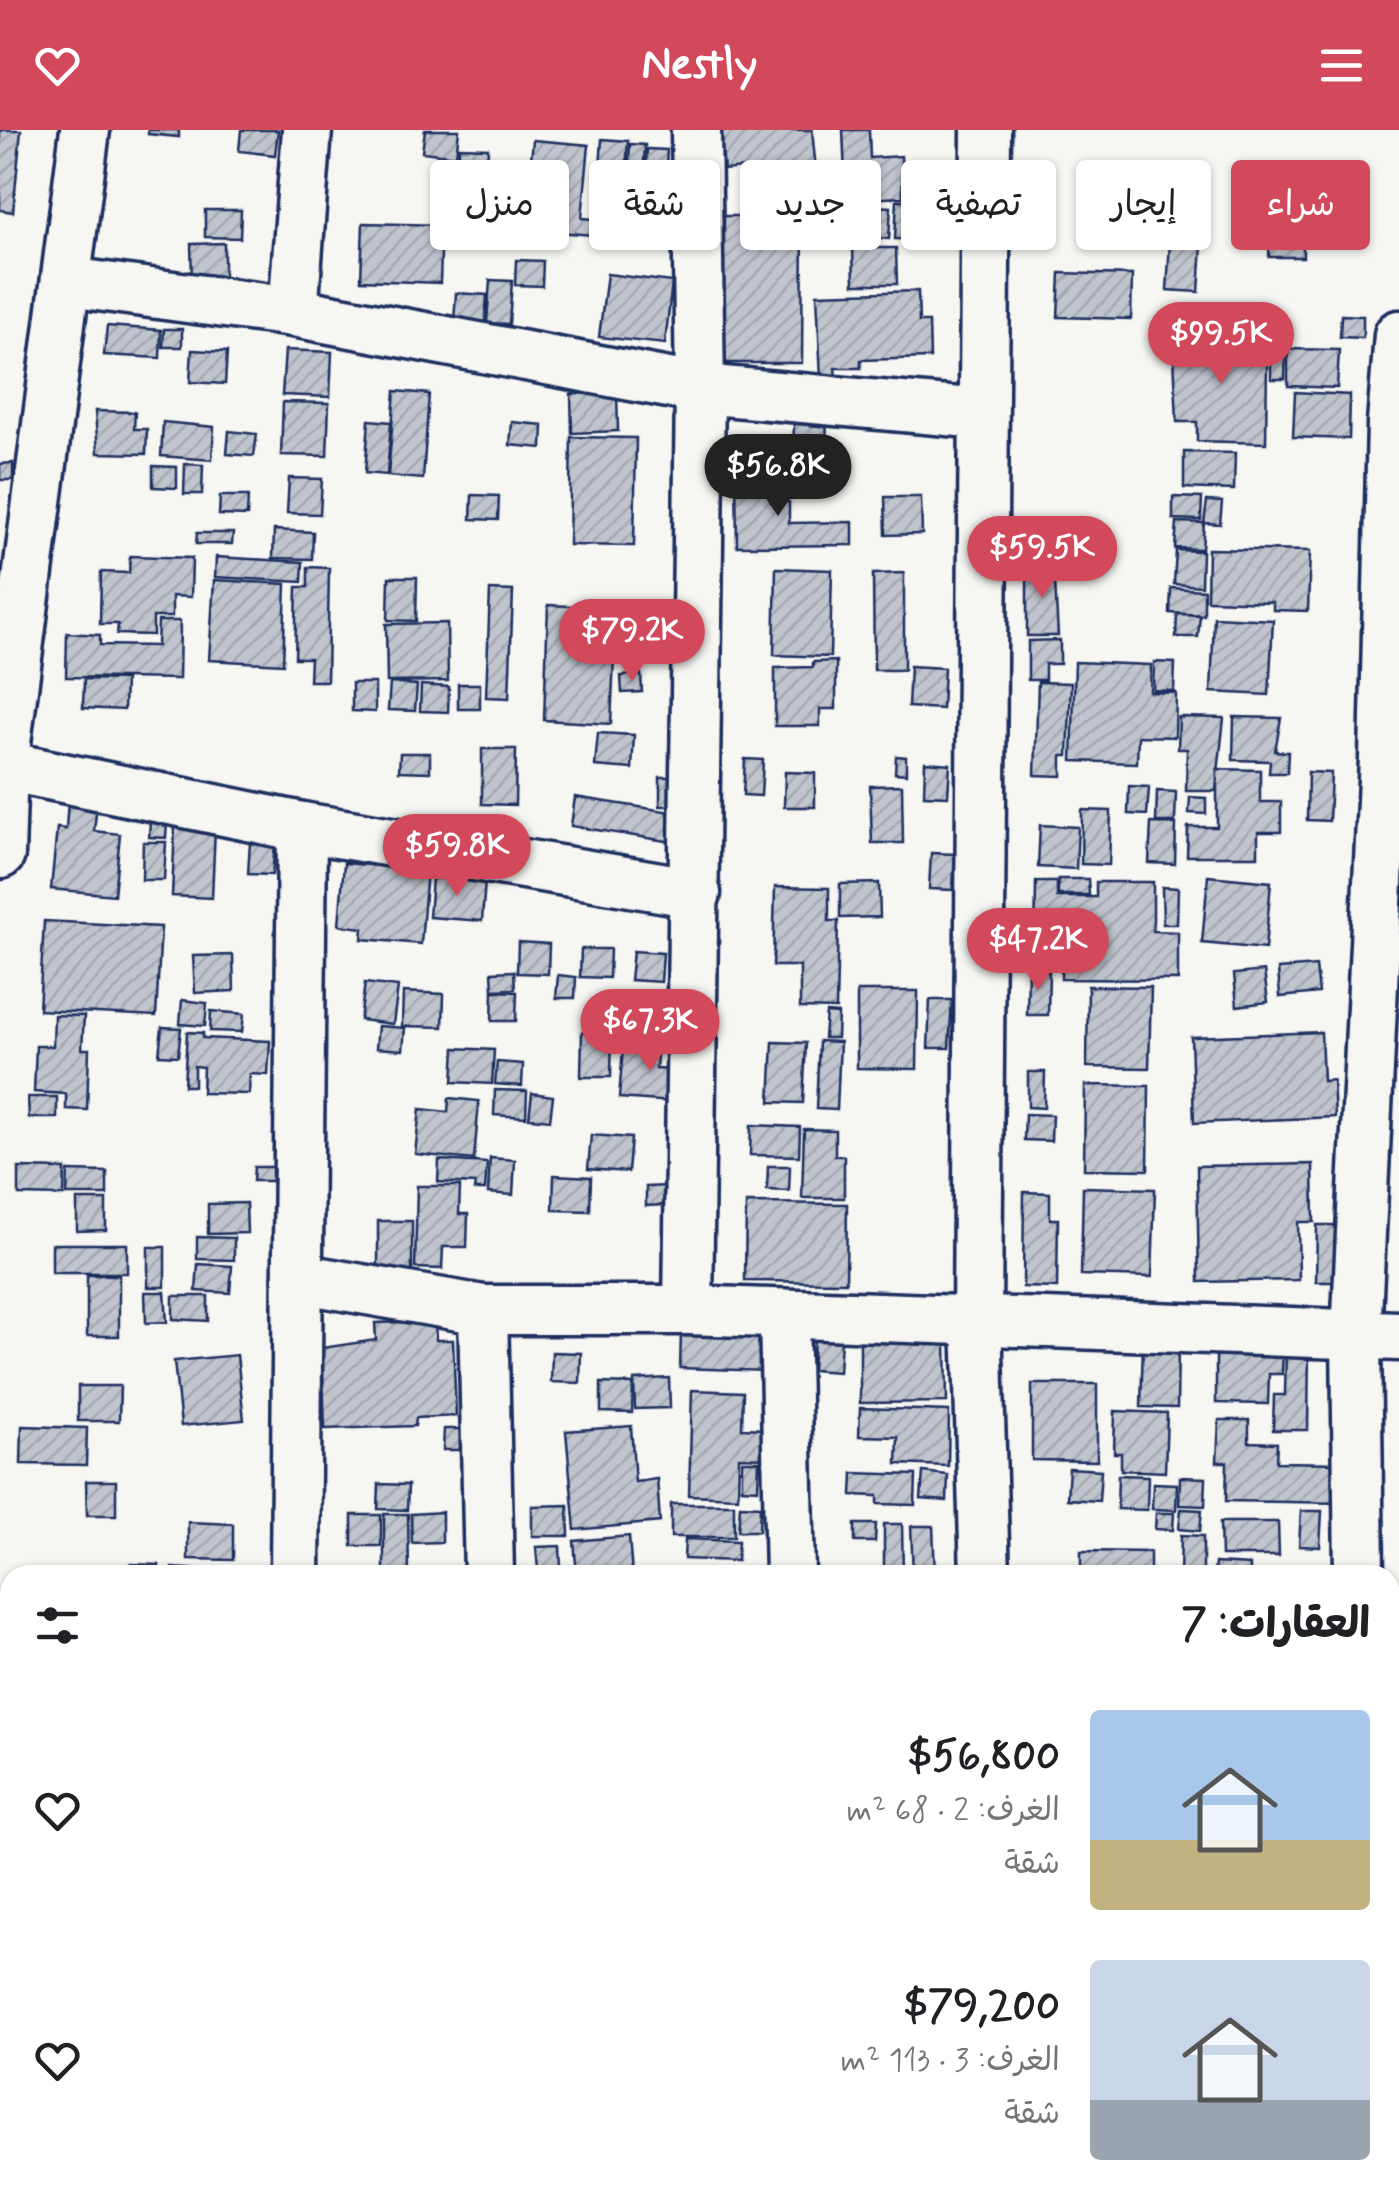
<!DOCTYPE html>
<html lang="ar">
<head>
<meta charset="utf-8">
<style>
  body { margin:0; font-family:Mynerve,"Playpen Sans Arabic",sans-serif; background:#f2f2f2; color:#202124; direction:rtl; height:100vh; display:flex; flex-direction:column; font-size:38px; white-space:nowrap }
  * { box-sizing:border-box; margin:0 }
  p { font-size:32px; color:#757577 }
  .icon { flex:none; width:55px; height:55px; fill:none; stroke:currentColor; stroke-width:2; stroke-linecap:round; stroke-linejoin:round }
  .map { position:relative; flex:1; overflow:hidden; direction:ltr }
  .details { position:absolute; left:0px; top:1435px; width:1400px; height:642px; display:flex; flex-direction:column; background:#fff; border-radius:30px 30px 0 0; box-shadow:0 2px 8px #0004; direction:rtl }
  .details>* { flex:none }
  .banner { position:absolute; left:30px; top:30px; width:1340px; height:90px; direction:rtl; display:flex; gap:20px }
  .price { position:absolute; translate:-50% -85px; padding:0 22px; border-radius:35px; background:#d1495b; color:#fff; font-size:32px; line-height:65px; filter:drop-shadow(0 2px 5px #0008) }
  .price::after { content:''; position:absolute; left:50%; top:60px; width:30px; height:22px; margin-left:-15px; background:inherit; clip-path:polygon(0 0,100% 0,50% 100%) }
  .price.current { background:#222; color:#fff }
  ul { padding:0; list-style:none }
  li { display:flex; align-items:center; gap:30px; height:250px; padding:0 30px }
  li span { display:grid; place-items:center; flex:none; width:280px; height:200px; border-radius:10px; color:#555 }
  li>.icon { margin-inline-start:auto }
  span .icon { width:120px; height:120px; fill:#fffc; stroke-width:1 }
  li b { font-size:42px }
  h2 { display:flex; justify-content:space-between; align-items:center; height:120px; padding:0 30px; font-size:42px }
  .chip { padding:0 35px; border-radius:10px; background:#fff; box-shadow:0 2px 8px #0004; font-size:35px; line-height:90px }
  .chip.current { background:#d1495b; color:#fff }
  header { display:flex; justify-content:space-between; align-items:center; height:130px; padding:0 30px; background:#d1495b; color:#fff; font-size:45px; font-weight:800 }
  .map>svg:first-child { display:block }
</style>
</head>
<body>
<header><svg class="icon" aria-label="menu" viewBox="0 0 24 24"><path d="M4 6h16M4 12h16M4 18h16"/></svg>Nestly<svg class="icon" aria-label="heart" viewBox="0 0 24 24"><path d="M12 20l-8-8c-3-5 5-10 8-4 3-6 11-1 8 4z"/></svg></header>
<div class="map">
<svg width="1399" height="2077" viewBox="0 0 1399 2077">
  <defs>
    <pattern id="building-hatch" width="6" height="6" patternUnits="userSpaceOnUse" patternTransform="scale(2.5)"><rect width="6" height="6" fill="#c0c4cd"/><path d="M-1 1l2-2M0 6l6-6M5 7l2-2" fill="none" stroke="#a4a9b2"/></pattern>
  </defs>
  <rect width="100%" height="100%" fill="#f6f6f2"/>
  <filter id="ink" filterUnits="userSpaceOnUse"><feTurbulence type="fractalNoise" baseFrequency=".01" numOctaves="2"/><feDisplacementMap in="SourceGraphic" scale="20" xChannelSelector="R" yChannelSelector="G"/><feConvolveMatrix kernelMatrix="1 2 1 2 8 2 1 2 1" color-interpolation-filters="sRGB"/></filter>
  <g filter="url(#ink)">
    <!-- building -->
    <g fill="url(#building-hatch)" stroke="#1b2f5e" stroke-width="2.5">
      <polygon points="0,0 21,0 13,82 0,80"/>
      <polygon points="148,0 179,0 179,7 148,4"/>
      <polygon points="241,0 278,0 275,25 239,21"/>
      <polygon points="425,0 459,0 456,26 422,22"/>
      <polygon points="720,0 812,0 819,70 781,74 778,44 744,48 743,38 724,40"/>
      <polygon points="843,0 869,0 870,28 901,26 903,67 846,70"/>
      <polygon points="602,9 628,11 626,41 600,39"/>
      <polygon points="533,10 589,15 582,88 594,89 592,105 524,99"/>
      <polygon points="630,14 645,15 643,50 628,49"/>
      <polygon points="459,17 488,18 485,79 456,77"/>
      <polygon points="647,19 667,20 665,50 645,49"/>
      <polygon points="608,43 623,44 621,71 607,70"/>
      <polygon points="1173,64 1199,65 1197,99 1203,99 1199,162 1167,160"/>
      <polygon points="897,70 931,71 929,110 895,109"/>
      <polygon points="852,75 891,77 889,109 850,107"/>
      <polygon points="815,78 837,79 836,102 815,101"/>
      <polygon points="205,80 241,80 240,108 205,107"/>
      <polygon points="724,86 803,86 802,233 723,233"/>
      <polygon points="363,93 442,95 440,153 361,150"/>
      <polygon points="1303,93 1303,127 1269,127 1270,94"/>
      <polygon points="224,113 224,150 192,150 191,114"/>
      <polygon points="853,118 896,118 897,154 854,154"/>
      <polygon points="516,130 543,131 542,156 515,155"/>
      <polygon points="1060,143 1132,145 1131,189 1058,187"/>
      <polygon points="607,144 672,152 665,214 599,207"/>
      <polygon points="490,150 512,151 509,194 487,193"/>
      <polygon points="918,161 919,192 929,192 930,228 861,230 861,238 835,238 836,248 821,249 817,164"/>
      <polygon points="456,163 487,165 485,194 454,192"/>
      <polygon points="1341,185 1363,186 1363,208 1340,207"/>
      <polygon points="107,196 161,200 160,228 104,225"/>
      <polygon points="164,199 182,199 182,217 163,217"/>
      <polygon points="1173,203 1253,204 1253,229 1267,229 1266,313 1197,311 1197,292 1177,292"/>
      <polygon points="1261,207 1286,208 1285,249 1271,249 1271,224 1260,224"/>
      <polygon points="1288,219 1339,220 1337,258 1288,256"/>
      <polygon points="192,220 227,222 225,254 190,252"/>
      <polygon points="285,220 332,222 330,267 282,265"/>
      <polygon points="395,261 429,264 423,349 388,346"/>
      <polygon points="617,262 618,301 572,303 571,264"/>
      <polygon points="1295,262 1350,265 1349,309 1293,307"/>
      <polygon points="283,272 329,273 327,326 281,325"/>
      <polygon points="95,281 135,282 134,299 147,299 146,324 98,323"/>
      <polygon points="369,290 391,292 387,345 365,343"/>
      <polygon points="163,292 214,297 212,330 161,326"/>
      <polygon points="512,292 543,295 542,318 510,315"/>
      <polygon points="794,292 827,293 825,328 793,326"/>
      <polygon points="229,301 257,304 254,326 227,324"/>
      <polygon points="571,307 636,308 634,416 569,415"/>
      <polygon points="1184,322 1235,323 1234,360 1184,358"/>
      <polygon points="13,333 13,350 0,350 0,334"/>
      <polygon points="185,334 203,335 202,364 184,364"/>
      <polygon points="153,336 177,337 177,358 153,357"/>
      <polygon points="770,341 771,372 789,372 789,393 853,392 853,415 737,416 736,342"/>
      <polygon points="289,348 322,349 320,384 287,383"/>
      <polygon points="472,365 499,366 498,390 471,389"/>
      <polygon points="220,366 248,366 247,386 219,385"/>
      <polygon points="885,367 921,367 922,404 886,405"/>
      <polygon points="1173,367 1202,368 1201,390 1173,389"/>
      <polygon points="1207,371 1222,372 1220,394 1204,393"/>
      <polygon points="1177,392 1204,393 1202,419 1175,418"/>
      <polygon points="274,400 313,402 312,429 273,428"/>
      <polygon points="197,403 233,403 232,414 196,414"/>
      <polygon points="1208,419 1310,421 1308,481 1273,480 1273,472 1207,470"/>
      <polygon points="1176,420 1202,421 1201,456 1174,454"/>
      <polygon points="130,426 192,428 191,467 172,466 172,487 153,487 153,505 117,504 118,494 100,494 101,442 129,443"/>
      <polygon points="216,427 303,432 302,452 215,447"/>
      <polygon points="1027,434 1054,434 1058,506 1027,506"/>
      <polygon points="308,437 329,438 327,551 309,551 310,528 295,528 297,457 308,457"/>
      <polygon points="776,438 832,440 830,527 774,525"/>
      <polygon points="904,443 904,540 874,540 873,444"/>
      <polygon points="389,447 417,447 416,491 388,490"/>
      <polygon points="214,450 286,454 283,534 209,530"/>
      <polygon points="1171,458 1204,460 1204,485 1170,483"/>
      <polygon points="490,460 513,461 509,568 486,567"/>
      <polygon points="548,475 616,478 615,501 610,501 609,526 614,526 611,594 544,590"/>
      <polygon points="1177,484 1200,485 1198,507 1176,507"/>
      <polygon points="1214,487 1273,490 1269,565 1211,562"/>
      <polygon points="158,491 180,491 179,549 66,547 67,503 100,505 100,515 157,516"/>
      <polygon points="447,493 448,551 387,552 386,494"/>
      <polygon points="1060,510 1060,534 1045,534 1045,550 1028,550 1028,511"/>
      <polygon points="836,531 836,579 820,579 820,596 775,596 775,538 813,537 813,532"/>
      <polygon points="1075,532 1151,535 1150,562 1176,563 1175,607 1138,606 1137,633 1072,631"/>
      <polygon points="1154,532 1175,533 1174,561 1153,560"/>
      <polygon points="910,536 944,538 942,579 908,577"/>
      <polygon points="641,544 642,562 622,563 621,546"/>
      <polygon points="84,549 125,550 124,580 83,578"/>
      <polygon points="1038,552 1071,553 1068,626 1062,626 1062,646 1035,645"/>
      <polygon points="352,553 375,553 375,582 352,581"/>
      <polygon points="390,553 417,555 415,581 388,580"/>
      <rect x="458" y="554" width="22" height="25"/>
      <polygon points="421,555 449,557 448,582 420,581"/>
      <polygon points="1179,587 1224,588 1216,661 1186,661 1187,619 1178,619"/>
      <polygon points="1234,587 1281,588 1275,621 1288,622 1287,643 1269,643 1270,631 1233,630"/>
      <polygon points="598,603 634,605 632,639 595,636"/>
      <polygon points="482,619 516,619 515,675 482,674"/>
      <polygon points="400,623 430,623 430,642 399,641"/>
      <polygon points="896,626 906,627 906,644 895,643"/>
      <polygon points="745,629 763,630 761,666 743,665"/>
      <polygon points="925,632 950,634 948,666 924,665"/>
      <polygon points="1217,639 1260,640 1260,672 1281,672 1281,702 1258,702 1258,726 1187,726 1188,697 1217,697"/>
      <polygon points="785,642 815,643 815,677 784,677"/>
      <polygon points="1308,642 1331,643 1329,691 1307,690"/>
      <polygon points="660,647 684,647 683,676 660,676"/>
      <polygon points="902,655 903,713 872,713 870,656"/>
      <polygon points="1129,656 1149,657 1147,685 1128,684"/>
      <polygon points="1157,661 1176,662 1175,692 1156,692"/>
      <polygon points="575,667 678,683 673,712 571,696"/>
      <polygon points="1190,667 1206,668 1206,684 1189,683"/>
      <polygon points="68,670 97,674 94,701 120,704 114,765 51,759 57,698 66,699"/>
      <polygon points="1082,680 1111,681 1109,735 1081,734"/>
      <polygon points="167,690 166,708 149,707 150,691"/>
      <polygon points="1151,693 1176,694 1175,734 1149,733"/>
      <polygon points="175,695 215,698 212,768 172,766"/>
      <polygon points="1040,695 1078,697 1076,739 1038,737"/>
      <polygon points="143,712 166,712 164,750 142,750"/>
      <polygon points="250,712 275,714 272,745 248,744"/>
      <polygon points="931,723 955,724 953,760 929,759"/>
      <polygon points="344,733 427,740 421,814 362,809 363,798 339,795"/>
      <polygon points="1208,746 1271,752 1265,819 1202,813"/>
      <polygon points="432,748 485,751 482,791 429,787"/>
      <polygon points="1058,749 1088,749 1089,765 1058,765"/>
      <polygon points="1036,752 1057,752 1057,767 1096,767 1096,752 1153,752 1153,801 1178,802 1178,850 1061,849 1061,823 1035,823"/>
      <polygon points="879,753 880,787 840,788 840,754"/>
      <polygon points="775,757 829,758 829,791 838,791 836,879 800,878 800,836 773,836"/>
      <polygon points="1162,757 1178,758 1177,794 1163,794"/>
      <polygon points="44,791 161,797 156,886 39,880"/>
      <polygon points="518,812 549,814 548,844 517,843"/>
      <polygon points="581,819 610,819 609,848 580,847"/>
      <polygon points="633,821 663,823 661,852 630,850"/>
      <polygon points="233,825 234,861 195,863 193,826"/>
      <polygon points="1316,836 1319,863 1280,867 1278,839"/>
      <polygon points="514,841 515,859 493,860 492,842"/>
      <polygon points="1028,841 1049,841 1048,885 1027,885"/>
      <polygon points="1264,841 1268,872 1237,876 1234,844"/>
      <polygon points="558,845 576,847 575,868 556,868"/>
      <polygon points="365,853 398,857 393,894 360,890"/>
      <polygon points="1088,856 1151,857 1149,938 1087,937"/>
      <polygon points="493,861 517,862 516,891 492,891"/>
      <polygon points="857,861 918,861 917,939 857,938"/>
      <polygon points="403,862 444,864 443,897 402,896"/>
      <polygon points="182,870 207,873 205,896 180,894"/>
      <polygon points="930,870 952,870 949,918 928,918"/>
      <polygon points="211,881 244,884 242,902 210,901"/>
      <polygon points="826,883 838,884 837,908 824,908"/>
      <polygon points="54,885 84,886 82,919 89,919 87,980 66,979 66,964 34,962 36,916 53,916"/>
      <polygon points="378,896 405,898 403,920 376,918"/>
      <polygon points="162,897 181,898 178,926 159,925"/>
      <polygon points="187,902 203,903 203,908 270,911 268,945 250,944 249,964 202,963 203,937 194,936 194,956 184,956"/>
      <polygon points="582,902 612,902 611,947 581,947"/>
      <polygon points="1321,902 1323,951 1333,950 1335,987 1194,993 1191,907"/>
      <polygon points="624,906 658,908 656,939 689,941 687,973 619,968"/>
      <polygon points="819,911 840,912 837,980 816,979"/>
      <polygon points="773,912 806,913 803,973 770,972"/>
      <polygon points="455,918 494,920 492,954 453,952"/>
      <polygon points="497,932 523,934 522,956 495,954"/>
      <polygon points="1028,942 1045,942 1044,978 1028,977"/>
      <polygon points="1085,955 1149,956 1148,1040 1084,1039"/>
      <polygon points="495,960 527,961 526,987 494,985"/>
      <polygon points="532,963 553,966 550,990 529,988"/>
      <polygon points="28,967 57,967 57,988 29,988"/>
      <polygon points="449,968 479,971 474,1030 415,1024 420,979 448,982"/>
      <polygon points="1025,984 1052,985 1051,1011 1024,1010"/>
      <polygon points="751,995 800,997 799,1026 750,1025"/>
      <polygon points="804,999 835,1000 835,1026 844,1026 844,1068 802,1068"/>
      <polygon points="591,1005 631,1008 628,1042 588,1039"/>
      <polygon points="490,1028 515,1030 513,1065 488,1063"/>
      <polygon points="439,1030 487,1033 485,1060 474,1060 475,1054 438,1052"/>
      <polygon points="1313,1034 1314,1092 1298,1092 1299,1150 1199,1152 1197,1036"/>
      <polygon points="768,1036 790,1036 789,1061 767,1060"/>
      <polygon points="254,1037 272,1037 272,1051 253,1051"/>
      <polygon points="19,1038 65,1039 64,1066 19,1065"/>
      <polygon points="68,1041 107,1042 107,1065 67,1065"/>
      <polygon points="554,1045 591,1047 590,1081 553,1080"/>
      <polygon points="417,1056 460,1056 459,1084 468,1084 467,1117 443,1117 442,1139 415,1138"/>
      <polygon points="666,1056 666,1075 646,1076 646,1057"/>
      <polygon points="1083,1057 1155,1059 1152,1147 1081,1145"/>
      <polygon points="1024,1062 1050,1063 1050,1089 1058,1089 1057,1158 1023,1157"/>
      <polygon points="77,1070 106,1070 106,1100 77,1101"/>
      <polygon points="246,1073 247,1103 208,1104 208,1074"/>
      <polygon points="746,1073 847,1074 846,1152 745,1151"/>
      <polygon points="378,1091 412,1091 412,1142 378,1141"/>
      <polygon points="1317,1095 1342,1095 1341,1152 1316,1152"/>
      <polygon points="197,1107 234,1108 234,1130 197,1129"/>
      <rect x="52" y="1114" width="75" height="29"/>
      <rect x="148" y="1117" width="17" height="40"/>
      <polygon points="198,1134 232,1136 230,1163 196,1161"/>
      <rect x="87" y="1145" width="32" height="61"/>
      <polygon points="145,1162 165,1162 167,1192 146,1193"/>
      <polygon points="173,1166 208,1166 208,1191 173,1189"/>
      <polygon points="435,1191 436,1210 453,1210 456,1286 416,1288 415,1296 325,1299 322,1218 376,1210 375,1193"/>
      <polygon points="681,1203 769,1206 768,1241 680,1238"/>
      <polygon points="814,1209 841,1210 839,1242 812,1240"/>
      <polygon points="946,1209 947,1272 860,1273 860,1210"/>
      <polygon points="1143,1215 1178,1216 1177,1278 1141,1277"/>
      <polygon points="1216,1216 1283,1217 1282,1244 1269,1244 1268,1274 1216,1273"/>
      <polygon points="1286,1217 1309,1218 1308,1300 1273,1300 1274,1265 1285,1265"/>
      <polygon points="552,1222 581,1223 580,1253 551,1252"/>
      <polygon points="237,1225 244,1290 181,1296 174,1231"/>
      <polygon points="669,1248 670,1278 635,1279 634,1250"/>
      <polygon points="601,1253 633,1254 632,1283 601,1282"/>
      <polygon points="1032,1254 1097,1254 1097,1331 1032,1330"/>
      <polygon points="78,1256 120,1256 119,1291 78,1291"/>
      <polygon points="692,1260 743,1262 742,1298 766,1299 765,1328 739,1327 738,1367 689,1365"/>
      <polygon points="860,1278 949,1281 948,1336 897,1334 898,1307 859,1306"/>
      <polygon points="1115,1281 1167,1283 1165,1342 1121,1340 1121,1323 1114,1323"/>
      <polygon points="1219,1290 1249,1290 1249,1312 1277,1313 1276,1332 1345,1333 1343,1373 1226,1371 1227,1332 1217,1332"/>
      <polygon points="22,1296 87,1298 86,1335 21,1334"/>
      <polygon points="631,1296 635,1352 657,1349 660,1392 575,1400 566,1301"/>
      <polygon points="444,1299 461,1299 460,1320 443,1320"/>
      <polygon points="742,1331 759,1331 758,1359 742,1358"/>
      <polygon points="1069,1338 1101,1340 1099,1371 1067,1369"/>
      <polygon points="923,1342 948,1345 947,1371 921,1369"/>
      <polygon points="853,1343 916,1345 915,1375 878,1374 878,1366 852,1365"/>
      <polygon points="1118,1345 1148,1346 1147,1380 1117,1379"/>
      <polygon points="1180,1347 1206,1348 1205,1376 1179,1375"/>
      <polygon points="86,1351 116,1351 116,1385 87,1385"/>
      <polygon points="1153,1353 1177,1354 1176,1380 1152,1379"/>
      <polygon points="379,1354 408,1355 407,1380 378,1379"/>
      <rect x="671" y="1374" width="63" height="33"/>
      <polygon points="568,1375 569,1406 532,1406 532,1376"/>
      <polygon points="740,1375 760,1376 759,1401 738,1401"/>
      <polygon points="1181,1379 1202,1380 1200,1401 1179,1399"/>
      <polygon points="1301,1381 1322,1381 1320,1417 1299,1416"/>
      <polygon points="442,1382 442,1412 412,1413 411,1384"/>
      <polygon points="1156,1383 1174,1383 1173,1400 1155,1399"/>
      <polygon points="384,1384 408,1384 409,1444 384,1444"/>
      <rect x="352" y="1385" width="29" height="31"/>
      <polygon points="188,1392 233,1394 233,1430 188,1429"/>
      <polygon points="1220,1392 1278,1392 1279,1426 1221,1426"/>
      <polygon points="855,1394 876,1394 875,1412 855,1412"/>
      <polygon points="884,1394 902,1394 903,1445 884,1445"/>
      <polygon points="911,1396 933,1396 935,1445 913,1445"/>
      <polygon points="1181,1405 1203,1406 1203,1445 1180,1445"/>
      <polygon points="629,1406 632,1445 577,1445 574,1411"/>
      <polygon points="685,1409 738,1411 737,1431 684,1429"/>
      <polygon points="560,1416 561,1439 538,1440 536,1417"/>
      <polygon points="1081,1421 1150,1422 1150,1445 1081,1445"/>
      <polygon points="1215,1433 1250,1435 1250,1445 1214,1445"/>
      <polygon points="130,1434 159,1435 159,1445 129,1445"/>
      <polygon points="172,1438 204,1440 203,1445 172,1445"/>
      <polygon points="1272,1441 1333,1443 1333,1445 1272,1445"/>
      <polygon points="1,1615 10,1616 10,1643 0,1642"/>
    </g>
    <g fill="none" stroke-linecap="round" stroke-linejoin="round">
      <!-- minor casing -->
      <g stroke="#1b2f5e" stroke-width="55">
        <g id="minor">
          <polyline points="68,152 293,182 700,259 982,284"/>
          <polyline points="293,182 307,0"/>
          <polyline points="0,635 302,697 696,763"/>
          <polyline points="0,724 3,636 85,0"/>
          <polyline points="298,1148 483,1180 688,1180 1399,1206"/>
          <polyline points="483,1180 489,1445"/>
          <polyline points="688,1180 700,259 696,0"/>
          <polyline points="784,1186 790,1445"/>
          <polyline points="295,1445 302,697"/>
          <polyline points="985,1445 977,1191 986,0"/>
          <polyline points="1359,1445 1356,1206 1384,629 1392,293 1399,205"/>
          <polyline points="1390,2040 1399,2040"/>
          <polyline points="1003,2068 1004,2077"/>
          <polyline points="1367,2068 1368,2077"/>
          <path d="M0,2072C201,2064 402,2077 603,2068"/>
        </g>
      </g>
      <!-- minor -->
      <use href="#minor" stroke="#f6f6f2" stroke-width="48"/>
    </g>
  </g>
</svg>
<b class="price" style="left:1221px;top:257px">$99.5K</b>
<b class="price current" style="left:778px;top:389px">$56.8K</b>
<b class="price" style="left:1042px;top:471px">$59.5K</b>
<b class="price" style="left:632px;top:554px">$79.2K</b>
<b class="price" style="left:457px;top:769px">$59.8K</b>
<b class="price" style="left:1038px;top:863px">$47.2K</b>
<b class="price" style="left:650px;top:944px">$67.3K</b>
<div class="banner">
<a class="chip current">شراء</a>
<a class="chip">إيجار</a>
<a class="chip">تصفية</a>
<a class="chip">جديد</a>
<a class="chip">شقة</a>
<a class="chip">منزل</a>
</div>
<section class="details">
<h2>العقارات: 7<svg class="icon" aria-label="filters" viewBox="0 0 24 24"><path d="M4 7h16M4 17h16"/><circle cx="9" cy="7" r="2"/><circle cx="15" cy="17" r="2"/></svg></h2>
<ul>
<li><span style="background:linear-gradient(#a9c7e8 65%,#c2b280 0)"><svg class="icon" aria-label="home" viewBox="0 0 24 24"><path d="M3 11l9-7 9 7M6 9v11h12V9"/></svg></span><div><b>$56,800</b><p>الغرف: 2 · 68 m²</p><p>شقة</p></div><svg class="icon" aria-label="heart" viewBox="0 0 24 24"><path d="M12 20l-8-8c-3-5 5-10 8-4 3-6 11-1 8 4z"/></svg></li>
<li><span style="background:linear-gradient(#c9d6e8 70%,#9aa5b1 0)"><svg class="icon" aria-label="home" viewBox="0 0 24 24"><path d="M3 11l9-7 9 7M6 9v11h12V9"/></svg></span><div><b>$79,200</b><p>الغرف: 3 · 113 m²</p><p>شقة</p></div><svg class="icon" aria-label="heart" viewBox="0 0 24 24"><path d="M12 20l-8-8c-3-5 5-10 8-4 3-6 11-1 8 4z"/></svg></li>
</ul>
</section>
</div>
</body>
</html>
